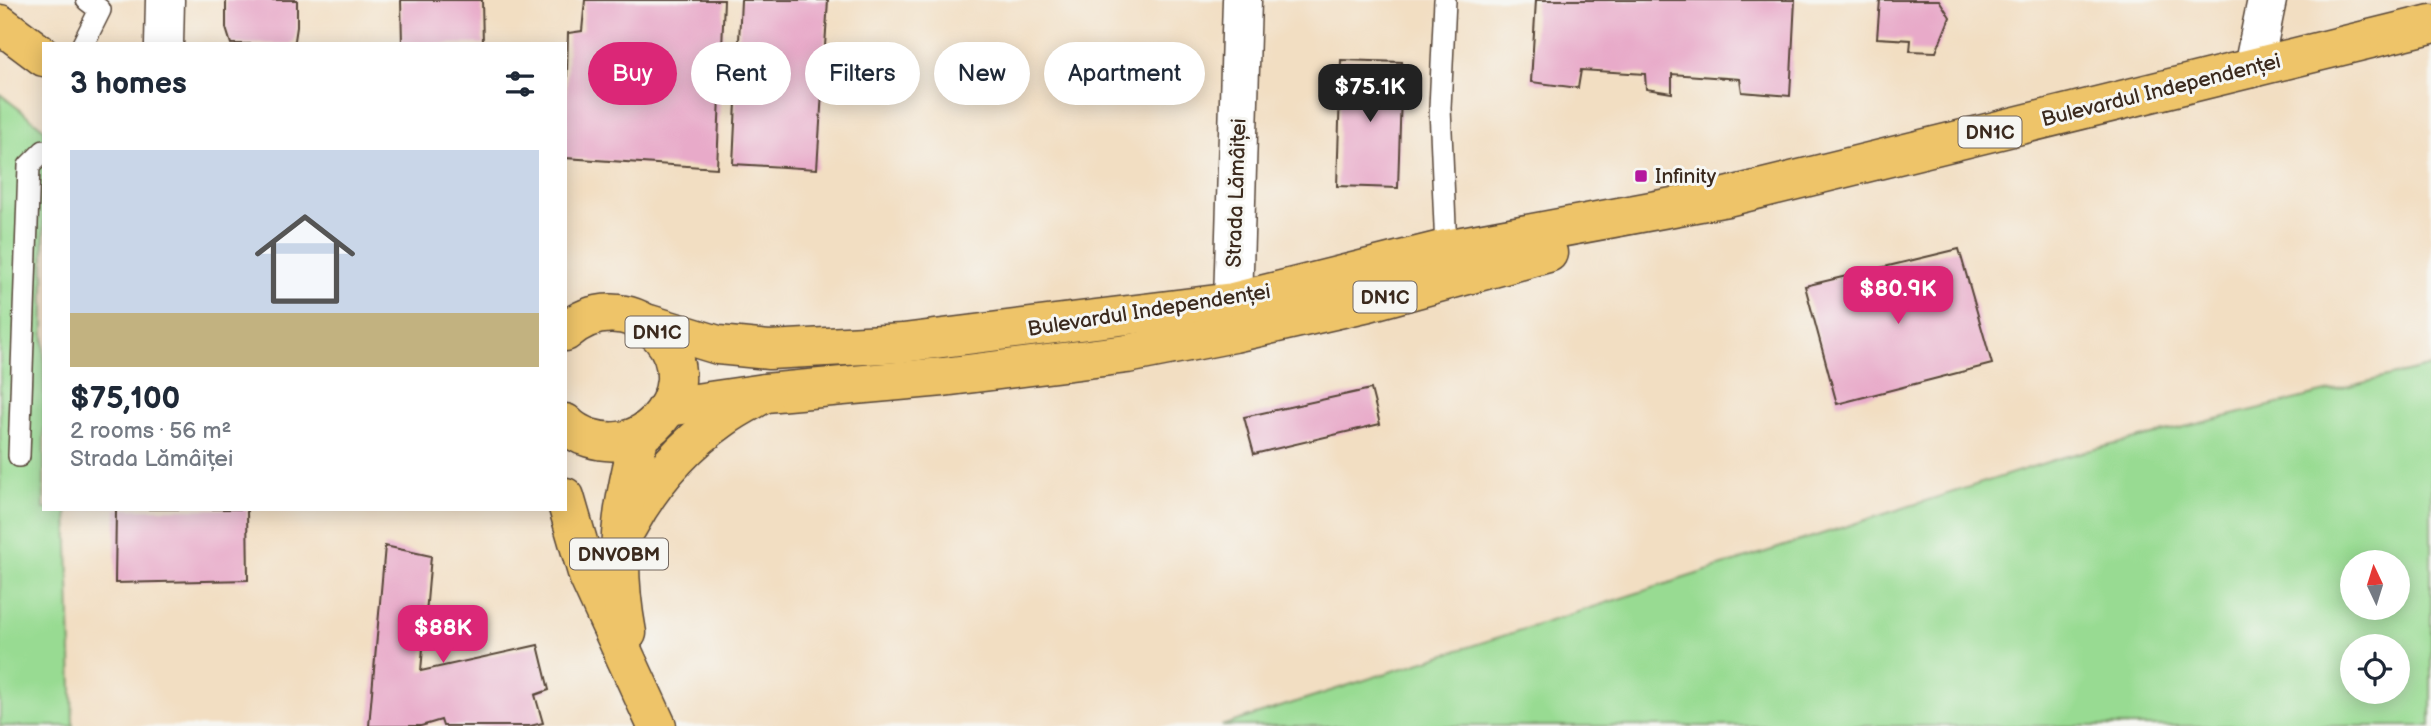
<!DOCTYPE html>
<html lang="en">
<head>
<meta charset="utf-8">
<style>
  body { margin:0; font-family:"Balsamiq Sans",sans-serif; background:#f6f6f7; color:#1f2937; height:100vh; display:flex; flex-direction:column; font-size:26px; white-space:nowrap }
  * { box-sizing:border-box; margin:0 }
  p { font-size:23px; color:#747a83 }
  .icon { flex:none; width:38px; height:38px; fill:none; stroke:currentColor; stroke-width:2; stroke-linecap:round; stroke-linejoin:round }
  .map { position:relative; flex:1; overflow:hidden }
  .side { position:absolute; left:42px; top:42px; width:525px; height:469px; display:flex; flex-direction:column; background:#fff; border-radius:0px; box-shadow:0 4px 18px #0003 }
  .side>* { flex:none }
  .banner { position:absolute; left:588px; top:42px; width:665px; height:63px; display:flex; gap:14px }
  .needle { width:46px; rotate:356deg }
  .controls { position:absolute; left:2340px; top:550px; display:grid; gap:14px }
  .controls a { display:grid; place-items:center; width:70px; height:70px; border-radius:50%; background:#fff; box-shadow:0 4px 18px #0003; font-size:35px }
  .price { position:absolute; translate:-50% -60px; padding:0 16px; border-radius:14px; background:#db2777; color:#fff; font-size:23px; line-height:46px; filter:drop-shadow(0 2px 4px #0008) }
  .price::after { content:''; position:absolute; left:50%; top:42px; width:21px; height:16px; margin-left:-10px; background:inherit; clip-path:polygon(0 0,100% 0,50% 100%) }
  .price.current { background:#222; color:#fff }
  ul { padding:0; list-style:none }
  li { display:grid; align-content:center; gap:14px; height:371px; padding:0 28px }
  li span { display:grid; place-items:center; height:217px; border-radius:0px; color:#555 }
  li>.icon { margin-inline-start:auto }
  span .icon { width:126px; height:126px; fill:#fffc; stroke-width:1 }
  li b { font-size:30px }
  h2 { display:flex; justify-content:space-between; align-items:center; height:84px; padding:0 28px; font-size:30px }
  .tag { padding:0 24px; border-radius:32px; background:#fff; box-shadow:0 4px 18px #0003; font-size:24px; line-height:63px }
  .tag.current { background:#db2777; color:#fff }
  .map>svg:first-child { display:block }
</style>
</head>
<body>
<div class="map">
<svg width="2431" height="726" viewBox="0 0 2431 726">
  <rect width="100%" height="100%" fill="#f6f6f2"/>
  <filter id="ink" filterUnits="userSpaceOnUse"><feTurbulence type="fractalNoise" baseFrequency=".0143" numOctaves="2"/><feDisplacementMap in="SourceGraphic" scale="14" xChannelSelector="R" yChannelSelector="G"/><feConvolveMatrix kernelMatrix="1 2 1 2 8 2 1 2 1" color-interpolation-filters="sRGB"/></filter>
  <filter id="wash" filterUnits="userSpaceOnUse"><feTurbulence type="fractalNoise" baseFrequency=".00686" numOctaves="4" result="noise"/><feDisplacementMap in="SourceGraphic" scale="28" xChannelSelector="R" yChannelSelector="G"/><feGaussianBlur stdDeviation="1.57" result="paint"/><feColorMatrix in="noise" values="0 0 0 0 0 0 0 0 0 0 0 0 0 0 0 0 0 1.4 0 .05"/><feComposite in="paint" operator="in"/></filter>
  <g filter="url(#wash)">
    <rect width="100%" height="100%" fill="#f2dec2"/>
    <!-- green -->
    <g fill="#98db92" stroke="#6a8258" stroke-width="2" fill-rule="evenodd">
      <polygon points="0,94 44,129 44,509 67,509 73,726 0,726"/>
      <path d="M2431,366V726H1221L2063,457ZM2352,562H2398V607H2352ZM2352,646H2398V691H2352Z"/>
    </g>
    <g id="blocks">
      <!-- building -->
      <g fill="#e8aac9">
        <polygon points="226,0 297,0 297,27 295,40 292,44 231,44 226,28"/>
        <polygon points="401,0 482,0 483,44 402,44"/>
        <polygon points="585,0 724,0 717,168 565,158 568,33 582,31"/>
        <polygon points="741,0 828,0 817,169 733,164"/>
        <polygon points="1536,0 1795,0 1790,96 1742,92 1740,79 1672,74 1672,93 1646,89 1645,74 1581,70 1578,88 1531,82"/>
        <polygon points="1880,0 1939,0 1950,17 1936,52 1910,51 1911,40 1877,38"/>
        <polygon points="1341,60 1402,62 1398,188 1337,186"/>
        <polygon points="1959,249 1992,364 1837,404 1805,286"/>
        <polygon points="1371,389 1380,424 1254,454 1244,417"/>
        <polygon points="116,509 247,509 248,580 115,583"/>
        <polygon points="385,546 431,556 421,671 538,645 549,690 535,695 543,723 530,726 443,726 441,720 421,726 369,726"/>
      </g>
    </g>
  </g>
  <g filter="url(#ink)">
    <use href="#blocks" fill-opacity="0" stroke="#564537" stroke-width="2"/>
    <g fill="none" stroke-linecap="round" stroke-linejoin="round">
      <!-- service casing -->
      <g stroke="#564537" stroke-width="24">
        <g id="service">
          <polyline points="1445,0 1440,108 1446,249"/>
          <polyline points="83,44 100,10 87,0"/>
          <polyline points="19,456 29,166 44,151"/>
        </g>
      </g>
      <!-- minor casing -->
      <g stroke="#564537" stroke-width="41">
        <g id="minor">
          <polyline points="164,44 165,0"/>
          <polyline points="2253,68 2267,0"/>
          <polyline points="1233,302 1242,0"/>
        </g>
      </g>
      <!-- primary casing -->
      <g stroke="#564537" stroke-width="41">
        <g id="primary">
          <polyline points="649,324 718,345 769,350 903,343 1233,302 1446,249 1727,197 2431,24"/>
          <polyline points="668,407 765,393 943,377 1127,354 1234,333 1369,302 1548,253"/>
        </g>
      </g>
      <!-- trunk casing -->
      <g stroke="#564537" stroke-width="41">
        <g id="trunk">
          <polyline points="0,24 44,57"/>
          <path d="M565,332C624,279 709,350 663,414C652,429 637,439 619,441C600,443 578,437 565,423"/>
          <polyline points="565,497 588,576 657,726"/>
          <path d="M627,528C650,485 683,446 723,418C736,408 751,401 765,393"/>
          <path d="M627,633C613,558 621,507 640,435"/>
        </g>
      </g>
      <!-- service -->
      <use href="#service" stroke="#fff" stroke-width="21"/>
      <!-- minor -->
      <use href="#minor" stroke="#fff" stroke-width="38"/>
      <!-- primary -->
      <use href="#primary" stroke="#eec469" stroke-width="38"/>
      <!-- trunk -->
      <use href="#trunk" stroke="#eec469" stroke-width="38"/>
    </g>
  </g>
  <!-- markers -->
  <rect fill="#b5179e" stroke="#f6f6f2" stroke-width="2.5" x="1634" y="169" width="14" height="14" rx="3.5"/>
  <g text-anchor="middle" stroke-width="6" stroke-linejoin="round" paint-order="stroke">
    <!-- shield labels -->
    <g fill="#f6f6f2" stroke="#73675e" stroke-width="2">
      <rect x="1958.5" y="116.5" width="63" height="31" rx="5"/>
      <rect x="1353.5" y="281.5" width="63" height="31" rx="5"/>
      <rect x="625.5" y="316.5" width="63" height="31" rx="5"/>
      <rect x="570" y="538.5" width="98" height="31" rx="5"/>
    </g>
    <g font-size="19" font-weight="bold" fill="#3b2a1e">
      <text x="1990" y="139">DN1C</text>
      <text x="1385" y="304">DN1C</text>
      <text x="657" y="339">DN1C</text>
      <text x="619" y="561">DNVOBM</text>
    </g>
    <!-- street labels -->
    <g font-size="21" fill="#3b2a1e" stroke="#f6f6f2">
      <text transform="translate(2161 90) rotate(-14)" y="7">Bulevardul Independenței</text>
      <text transform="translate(1236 193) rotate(-88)" y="7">Strada Lămâiței</text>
      <text transform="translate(1149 310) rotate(-9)" y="7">Bulevardul Independenței</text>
    </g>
    <!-- poi labels -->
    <g font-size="21" fill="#3b2a1e" stroke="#f6f6f2" text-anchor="start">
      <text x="1655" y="183">Infinity</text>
    </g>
  </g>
</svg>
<div class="controls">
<a><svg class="needle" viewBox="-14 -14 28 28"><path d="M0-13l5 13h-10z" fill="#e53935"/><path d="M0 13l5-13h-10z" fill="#747a83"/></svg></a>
<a><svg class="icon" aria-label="locate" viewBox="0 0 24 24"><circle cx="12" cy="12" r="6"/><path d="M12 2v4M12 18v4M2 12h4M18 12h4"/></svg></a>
</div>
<b class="price current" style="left:1370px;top:124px">$75.1K</b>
<b class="price" style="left:1898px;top:326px">$80.9K</b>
<b class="price" style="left:443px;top:665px">$88K</b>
<div class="banner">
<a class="tag current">Buy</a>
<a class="tag">Rent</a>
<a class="tag">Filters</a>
<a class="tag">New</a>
<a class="tag">Apartment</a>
</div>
<section class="side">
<h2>3 homes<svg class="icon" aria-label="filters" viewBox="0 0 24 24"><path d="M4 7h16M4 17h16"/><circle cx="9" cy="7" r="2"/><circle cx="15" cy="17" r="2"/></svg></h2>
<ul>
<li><span style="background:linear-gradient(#c9d6e8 75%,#c2b280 0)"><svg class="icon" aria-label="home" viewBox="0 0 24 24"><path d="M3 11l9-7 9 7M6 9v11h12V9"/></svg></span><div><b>$75,100</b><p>2 rooms · 56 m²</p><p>Strada Lămâiței</p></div></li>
</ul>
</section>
</div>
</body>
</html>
